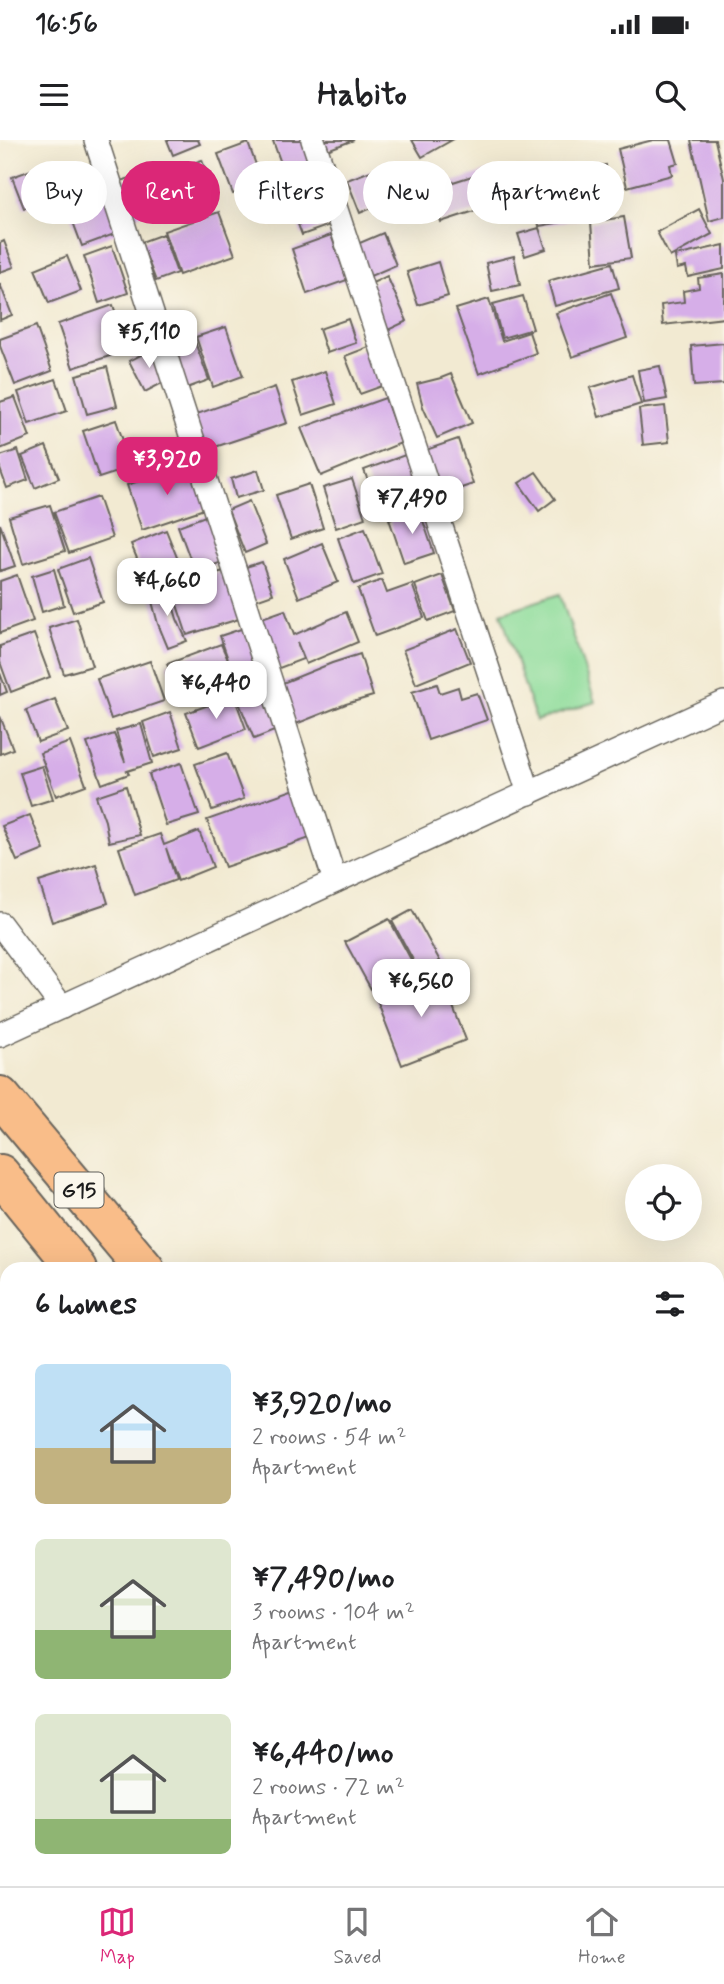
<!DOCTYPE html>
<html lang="en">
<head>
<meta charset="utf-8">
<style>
  body { margin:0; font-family:Mynerve,sans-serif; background:#f2f2f2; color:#202124; height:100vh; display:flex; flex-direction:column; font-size:26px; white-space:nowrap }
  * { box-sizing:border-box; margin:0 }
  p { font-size:23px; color:#757577 }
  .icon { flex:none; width:38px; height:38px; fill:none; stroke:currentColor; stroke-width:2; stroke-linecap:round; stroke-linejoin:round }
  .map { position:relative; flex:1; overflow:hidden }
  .details { position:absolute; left:0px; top:1122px; width:724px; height:625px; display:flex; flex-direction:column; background:#fff; border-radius:21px 21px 0 0; box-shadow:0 7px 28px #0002 }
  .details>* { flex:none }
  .banner { position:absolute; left:21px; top:21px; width:682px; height:63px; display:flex; gap:14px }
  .tools { position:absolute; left:625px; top:1024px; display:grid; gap:14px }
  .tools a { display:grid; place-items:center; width:77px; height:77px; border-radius:50%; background:#fff; box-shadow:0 7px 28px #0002; font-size:35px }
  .price { position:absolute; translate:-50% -60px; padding:0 16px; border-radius:14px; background:#fff; color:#222; font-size:23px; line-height:46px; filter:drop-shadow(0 2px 4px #0008) }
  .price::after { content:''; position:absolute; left:50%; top:42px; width:21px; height:16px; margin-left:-10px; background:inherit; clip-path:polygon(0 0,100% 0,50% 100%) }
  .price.current { background:#db2777; color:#fff }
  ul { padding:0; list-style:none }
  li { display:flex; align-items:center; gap:21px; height:175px; padding:0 35px }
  li span { display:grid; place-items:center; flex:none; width:196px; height:140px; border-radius:10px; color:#555 }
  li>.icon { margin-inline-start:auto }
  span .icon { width:84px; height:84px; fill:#fffc; stroke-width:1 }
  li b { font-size:30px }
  h2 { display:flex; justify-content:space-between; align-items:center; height:84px; padding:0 35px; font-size:30px }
  .tag { padding:0 24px; border-radius:32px; background:#fff; box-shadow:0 7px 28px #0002; font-size:24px; line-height:63px }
  .tag.current { background:#db2777; color:#fff }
  .status { display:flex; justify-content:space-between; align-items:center; height:49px; padding:0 35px; background:#fff; direction:ltr }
  .status svg { height:19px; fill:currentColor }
  header { display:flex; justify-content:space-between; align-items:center; height:91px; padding:0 35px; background:#fff; font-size:32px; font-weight:700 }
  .dock { display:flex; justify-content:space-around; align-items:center; height:98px; border-top:2px solid #e0e0e0; background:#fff; font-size:19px; color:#757577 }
  .dock a { display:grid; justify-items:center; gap:4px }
  .dock .current { color:#db2777 }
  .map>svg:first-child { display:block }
</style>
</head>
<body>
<div class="status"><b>16:56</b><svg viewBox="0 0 49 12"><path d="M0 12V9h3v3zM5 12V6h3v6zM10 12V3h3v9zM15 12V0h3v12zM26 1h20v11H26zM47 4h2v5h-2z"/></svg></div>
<header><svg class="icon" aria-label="menu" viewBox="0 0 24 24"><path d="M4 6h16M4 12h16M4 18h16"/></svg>Habito<svg class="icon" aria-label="search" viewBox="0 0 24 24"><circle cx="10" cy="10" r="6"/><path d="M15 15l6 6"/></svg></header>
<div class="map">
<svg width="724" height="1746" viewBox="0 0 724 1746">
  <rect width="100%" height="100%" fill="#fbf7ec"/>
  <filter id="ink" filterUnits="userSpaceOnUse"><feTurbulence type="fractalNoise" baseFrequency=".0143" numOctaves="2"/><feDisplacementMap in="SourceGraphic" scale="14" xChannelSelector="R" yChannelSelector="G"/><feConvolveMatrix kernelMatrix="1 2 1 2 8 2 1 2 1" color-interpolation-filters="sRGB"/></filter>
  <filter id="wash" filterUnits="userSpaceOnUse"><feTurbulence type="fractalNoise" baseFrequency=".00686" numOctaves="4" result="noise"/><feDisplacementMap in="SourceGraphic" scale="28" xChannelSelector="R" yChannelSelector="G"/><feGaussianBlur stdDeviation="1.57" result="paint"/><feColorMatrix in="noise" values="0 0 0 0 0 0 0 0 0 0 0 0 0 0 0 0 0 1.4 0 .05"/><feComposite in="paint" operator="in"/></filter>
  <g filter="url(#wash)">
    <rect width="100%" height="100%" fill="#f2ead2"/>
    <!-- green -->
    <polygon fill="#8ddc9a" stroke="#547c5b" stroke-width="2" points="560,454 595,562 536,581 501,473"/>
    <g id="blocks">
      <!-- building -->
      <g fill="#d6aee8">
        <polygon points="167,0 198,0 200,4 173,15"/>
        <polygon points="275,0 303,0 315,29 287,40 273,1"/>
        <polygon points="323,0 354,0 327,10"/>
        <polygon points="412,0 452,0 422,17"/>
        <polygon points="653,0 671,0 678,23 670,25 672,35 627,47 618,9"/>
        <polygon points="691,0 715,0 724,39 724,77 709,81"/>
        <polygon points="248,3 263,44 233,54 218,14"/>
        <polygon points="202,20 215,59 163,78 152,48 158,69 129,78 118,42 146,33 150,44 176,35 174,29"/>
        <polygon points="386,25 399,57 360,73 347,40"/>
        <polygon points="606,25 609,51 579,55 576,29"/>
        <polygon points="42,26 54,57 24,68 12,37"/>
        <polygon points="491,30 502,62 441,82 431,49"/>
        <polygon points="104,49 120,92 82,106 66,63"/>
        <polygon points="317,50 330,85 302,95 289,60"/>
        <polygon points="576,55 580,79 539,86 535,62"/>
        <polygon points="699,69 712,94 670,117 657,92"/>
        <polygon points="219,72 235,115 179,135 164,91"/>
        <polygon points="624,77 631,118 594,123 591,82"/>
        <polygon points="539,88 546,109 525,116 518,94"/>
        <polygon points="383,93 396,125 368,137 355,105"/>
        <polygon points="163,94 177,133 156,141 141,102"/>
        <polygon points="331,95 347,140 307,154 292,109"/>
        <polygon points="4,101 14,127 0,132 0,103"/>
        <polygon points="724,105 724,129 688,137 686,127 677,129 675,116"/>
        <polygon points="112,106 128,153 99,163 84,116"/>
        <polygon points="67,116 81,151 49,163 35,129"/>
        <polygon points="514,116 520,145 492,151 486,123"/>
        <polygon points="438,122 448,156 418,165 407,132"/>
        <polygon points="612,123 619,148 555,166 548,141"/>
        <polygon points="724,134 724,178 663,185 661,165 684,162 683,151 699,148 698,138"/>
        <polygon points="387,136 407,181 386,191 366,146"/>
        <polygon points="0,144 12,175 0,180"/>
        <polygon points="611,153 627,198 572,217 556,173"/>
        <polygon points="523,156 533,189 502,198 493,164"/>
        <polygon points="489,159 502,201 529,192 536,213 479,234 456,169"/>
        <polygon points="113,165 128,210 73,228 58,184"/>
        <polygon points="348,179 356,203 327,213 319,189"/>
        <polygon points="36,186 52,231 15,245 0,206 0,199"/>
        <polygon points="226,187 243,236 213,247 196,197"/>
        <polygon points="193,197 209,240 176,252 160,208"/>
        <polygon points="724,203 724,244 694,246 691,206"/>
        <polygon points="374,205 388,244 360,254 345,216"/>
        <polygon points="152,209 168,240 145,252 129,221"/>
        <polygon points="660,226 667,259 644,263 638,230"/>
        <polygon points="107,227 117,266 87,274 76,235"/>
        <polygon points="325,231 336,264 303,275 292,242"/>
        <polygon points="451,234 472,283 437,298 423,267 417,244 441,238"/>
        <polygon points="632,235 641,264 599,277 590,248"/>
        <polygon points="56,239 67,271 29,284 18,252"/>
        <polygon points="275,247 287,283 206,310 194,275"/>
        <polygon points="15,257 30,297 0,309 0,262"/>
        <polygon points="385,258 401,303 321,336 301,288"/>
        <polygon points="665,266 669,302 643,305 639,269"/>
        <polygon points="116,280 132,327 99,338 83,291"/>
        <polygon points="458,299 473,344 435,357 420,312"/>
        <polygon points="46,306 59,338 35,348 22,316"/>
        <polygon points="18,310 28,340 7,348 0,329 0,316"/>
        <polygon points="405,315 421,361 381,376 364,330"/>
        <polygon points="192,323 207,368 142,390 127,345"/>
        <polygon points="258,330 264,350 236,358 231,339"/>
        <polygon points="536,332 555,359 539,371 519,343"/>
        <polygon points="352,339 365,378 336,388 323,348"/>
        <polygon points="309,344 323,388 291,399 276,355"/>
        <polygon points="98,357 112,398 69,413 54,372"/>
        <polygon points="249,361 266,404 245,413 228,370"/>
        <polygon points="50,365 65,411 23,424 9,377"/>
        <polygon points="419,369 434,413 404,423 389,379"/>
        <polygon points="208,375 225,421 195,432 178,386"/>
        <polygon points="0,384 15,426 0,431"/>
        <polygon points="365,388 382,434 354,444 338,398"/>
        <polygon points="166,390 180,425 145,438 131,404"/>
        <polygon points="322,403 338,442 299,458 284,419"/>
        <polygon points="88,418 103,462 73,472 58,429"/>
        <polygon points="262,422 273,454 247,463 236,430"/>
        <polygon points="54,429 64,465 42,472 32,436"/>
        <polygon points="227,430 242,478 187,495 172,450 196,442 200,451 197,439"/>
        <polygon points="17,435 33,481 0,493 0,441"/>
        <polygon points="442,435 455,471 428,481 415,445"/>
        <polygon points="382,440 387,453 412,444 424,478 375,496 358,449"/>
        <polygon points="168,448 177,479 187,501 168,508 158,484 150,454"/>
        <polygon points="285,470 294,495 346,472 358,502 306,524 297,502 303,519 274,530 256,480"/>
        <polygon points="77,479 92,526 64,534 49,488"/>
        <polygon points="244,488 260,533 182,563 167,524 221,504 229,522 220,496"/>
        <polygon points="457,489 470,522 416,544 403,510"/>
        <polygon points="34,494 50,537 11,552 0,522 0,506"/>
        <polygon points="360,514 373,556 346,564 296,584 280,544 332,523"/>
        <polygon points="150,521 164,561 111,579 97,539"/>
        <polygon points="0,533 7,552 0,555"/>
        <polygon points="263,541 282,588 254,599 235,553"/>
        <polygon points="437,544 440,553 458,547 461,558 477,553 487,580 428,600 412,552"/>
        <polygon points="234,556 246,589 199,607 186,573"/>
        <polygon points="55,559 68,591 38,602 26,570"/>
        <polygon points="170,572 182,608 154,617 143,582"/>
        <polygon points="0,576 13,609 0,614"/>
        <polygon points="141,584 152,623 127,631 129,634 102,644 87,603 114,594 125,622 116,591"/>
        <polygon points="70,602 86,645 56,656 40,613"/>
        <polygon points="227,613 244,659 212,670 195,624"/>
        <polygon points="181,623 199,675 166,685 149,634"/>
        <polygon points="42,626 53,659 31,666 20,633"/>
        <polygon points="126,646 140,695 109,702 105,681 96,656"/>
        <polygon points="298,648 316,696 225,727 207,680"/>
        <polygon points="30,675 44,710 17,721 2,686"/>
        <polygon points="199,691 213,727 178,741 166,708 176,740 135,755 119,708 160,694 164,705"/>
        <polygon points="96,724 108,763 52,782 39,742"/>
        <polygon points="412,770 440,821 419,831 392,781"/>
        <polygon points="389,779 415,827 372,851 345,802"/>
        <polygon points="440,833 466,900 402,925 376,858"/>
        <polygon points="0,1439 7,1457 7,1467 0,1470"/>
        <polygon points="0,1510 7,1526 0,1529"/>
        <polygon points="41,1740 48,1740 55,1746 34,1746"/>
        <polygon points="54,1740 89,1740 84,1746 62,1746"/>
      </g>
    </g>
  </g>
  <g filter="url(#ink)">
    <use href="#blocks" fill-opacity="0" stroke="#67645c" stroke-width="2"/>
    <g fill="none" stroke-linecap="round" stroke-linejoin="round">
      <!-- street casing -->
      <g stroke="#67645c" stroke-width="26">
        <g id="street">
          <polyline points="96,0 335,741"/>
          <polyline points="313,0 529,653"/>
          <polyline points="0,784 62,867"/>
          <polyline points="0,895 724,563"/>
        </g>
      </g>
      <!-- secondary casing -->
      <g stroke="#67645c" stroke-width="35">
        <g id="secondary">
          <polyline points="718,1288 724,1285"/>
          <polyline points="0,1632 7,1629"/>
        </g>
      </g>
      <!-- highway casing -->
      <g stroke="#67645c" stroke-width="42">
        <g id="highway">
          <polyline points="0,956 145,1129"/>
          <polyline points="0,1034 77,1129"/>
          <polyline points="572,1740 577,1746"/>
          <polyline points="645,1740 650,1746"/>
        </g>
      </g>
      <!-- street -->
      <use href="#street" stroke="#fff" stroke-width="23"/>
      <!-- secondary -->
      <use href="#secondary" stroke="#fde5d0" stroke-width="32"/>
      <!-- highway -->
      <use href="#highway" stroke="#f9bd89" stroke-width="38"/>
    </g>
  </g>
  <g text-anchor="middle" stroke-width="5" stroke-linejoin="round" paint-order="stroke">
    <!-- shield labels -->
    <rect fill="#fbf7ec" stroke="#5f5e5a" stroke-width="2" x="54.5" y="1032.5" width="49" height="35" rx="5"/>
    <g font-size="21" font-weight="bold" fill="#1c1c1c">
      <text x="79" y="1057">G15</text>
    </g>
  </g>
</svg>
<div class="tools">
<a><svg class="icon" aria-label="locate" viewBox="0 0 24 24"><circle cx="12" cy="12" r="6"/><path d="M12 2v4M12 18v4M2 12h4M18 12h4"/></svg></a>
</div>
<b class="price" style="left:149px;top:230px">¥5,110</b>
<b class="price current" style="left:167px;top:357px">¥3,920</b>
<b class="price" style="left:412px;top:396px">¥7,490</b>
<b class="price" style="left:167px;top:478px">¥4,660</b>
<b class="price" style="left:216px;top:581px">¥6,440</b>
<b class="price" style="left:421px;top:879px">¥6,560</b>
<div class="banner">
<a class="tag">Buy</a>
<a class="tag current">Rent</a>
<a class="tag">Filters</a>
<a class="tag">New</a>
<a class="tag">Apartment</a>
</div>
<section class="details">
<h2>6 homes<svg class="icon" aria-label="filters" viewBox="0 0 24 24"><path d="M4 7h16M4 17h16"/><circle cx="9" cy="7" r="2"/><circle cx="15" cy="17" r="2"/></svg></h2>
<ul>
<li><span style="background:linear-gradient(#bfe0f5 60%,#c2b280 0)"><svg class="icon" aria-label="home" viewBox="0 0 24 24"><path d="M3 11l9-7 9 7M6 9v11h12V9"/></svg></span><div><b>¥3,920/mo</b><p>2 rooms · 54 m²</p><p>Apartment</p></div></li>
<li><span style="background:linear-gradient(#dfe7d0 65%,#8fb573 0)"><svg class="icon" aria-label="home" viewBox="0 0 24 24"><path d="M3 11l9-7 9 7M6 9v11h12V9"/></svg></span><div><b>¥7,490/mo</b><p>3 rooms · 104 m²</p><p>Apartment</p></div></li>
<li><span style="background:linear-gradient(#dfe7d0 75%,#8fb573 0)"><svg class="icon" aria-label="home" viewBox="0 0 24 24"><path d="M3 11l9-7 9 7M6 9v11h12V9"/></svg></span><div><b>¥6,440/mo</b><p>2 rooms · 72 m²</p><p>Apartment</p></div></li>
</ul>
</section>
</div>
<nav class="dock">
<a class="current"><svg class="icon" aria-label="map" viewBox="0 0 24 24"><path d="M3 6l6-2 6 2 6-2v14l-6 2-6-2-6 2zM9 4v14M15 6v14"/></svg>Map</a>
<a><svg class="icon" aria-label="saved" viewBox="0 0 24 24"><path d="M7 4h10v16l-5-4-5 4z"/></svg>Saved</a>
<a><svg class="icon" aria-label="home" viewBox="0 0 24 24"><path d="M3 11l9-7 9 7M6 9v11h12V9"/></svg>Home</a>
</nav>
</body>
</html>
